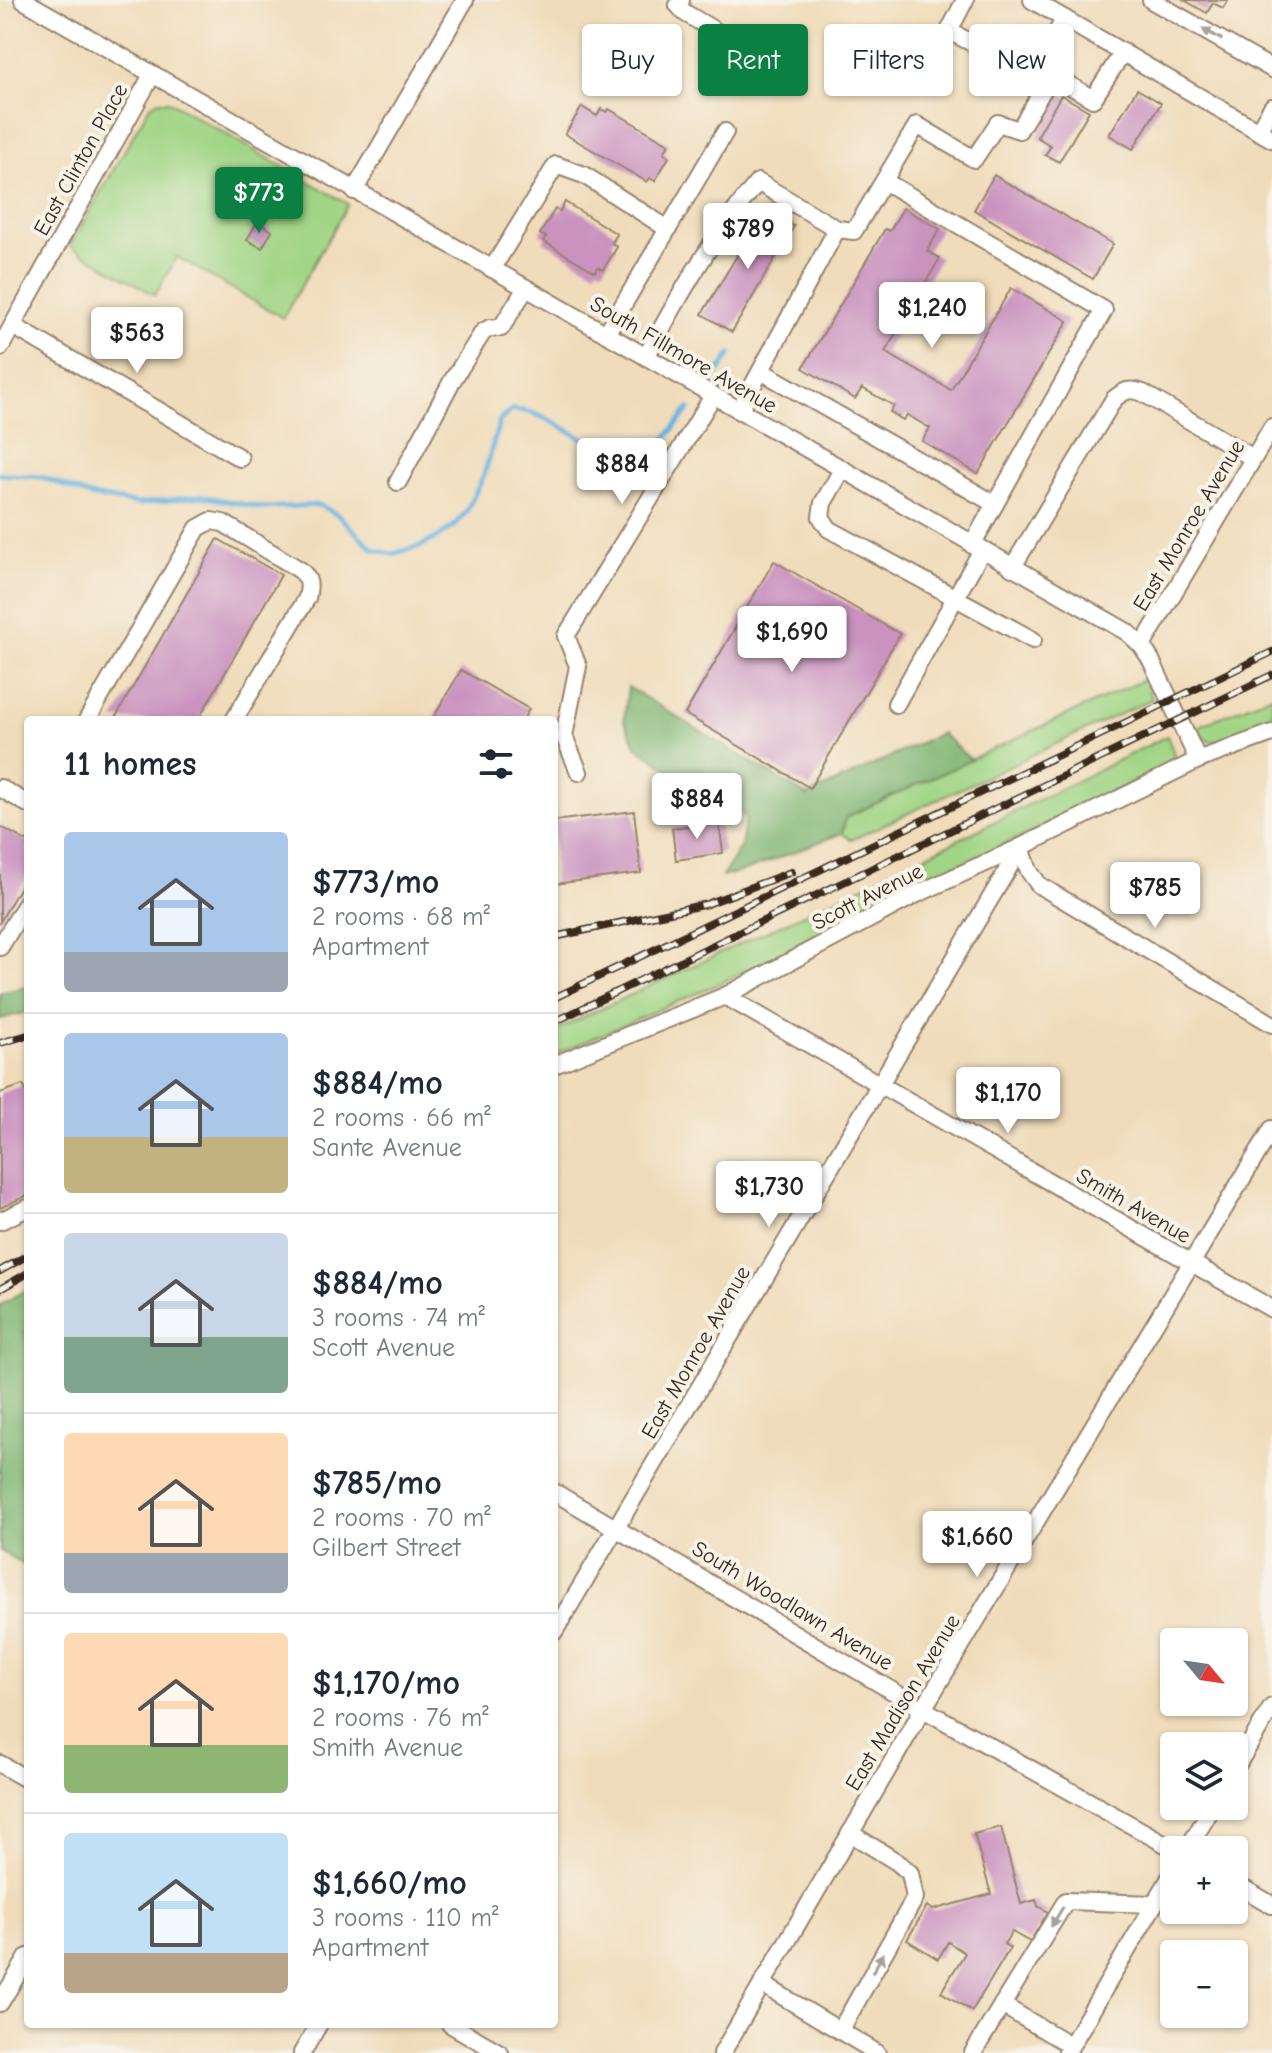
<!DOCTYPE html>
<html lang="en">
<head>
<meta charset="utf-8">
<style>
  body { margin:0; font-family:"Comic Neue",sans-serif; background:#f2f2f3; color:#1f2937; height:100vh; display:flex; flex-direction:column; font-size:30px; white-space:nowrap }
  * { box-sizing:border-box; margin:0 }
  p { font-size:26px; color:#747a83 }
  .icon { flex:none; width:44px; height:44px; fill:none; stroke:currentColor; stroke-width:2; stroke-linecap:round; stroke-linejoin:round }
  .map { position:relative; flex:1; overflow:hidden }
  .drawer { position:absolute; left:24px; top:716px; width:534px; height:1312px; display:flex; flex-direction:column; background:#fff; border-radius:8px; box-shadow:0 2px 6px #0004 }
  .drawer>* { flex:none }
  .guide { position:absolute; left:582px; top:24px; width:570px; height:72px; display:flex; gap:16px }
  .needle { width:52px; rotate:119deg }
  .fabs { position:absolute; left:1160px; top:1628px; display:grid; gap:16px }
  .fabs a { display:grid; place-items:center; width:88px; height:88px; border-radius:8px; background:#fff; box-shadow:0 2px 6px #0004; font-size:40px }
  .price { position:absolute; translate:-50% -68px; padding:0 18px; border-radius:8px; background:#fff; color:#222; font-size:26px; line-height:52px; filter:drop-shadow(0 2px 4px #0008) }
  .price::after { content:''; position:absolute; left:50%; top:48px; width:24px; height:18px; margin-left:-12px; background:inherit; clip-path:polygon(0 0,100% 0,50% 100%) }
  .price.active { background:#0b8043; color:#fff }
  ul { padding:0; list-style:none }
  li { display:flex; align-items:center; gap:24px; height:200px; padding:0 40px }
  li+li { border-top:2px solid #e0e1e3 }
  li span { display:grid; place-items:center; flex:none; width:224px; height:160px; border-radius:8px; color:#555 }
  li>.icon { margin-inline-start:auto }
  span .icon { width:96px; height:96px; fill:#fffc; stroke-width:1 }
  li b { font-size:34px }
  h2 { display:flex; justify-content:space-between; align-items:center; height:96px; padding:0 40px; font-size:34px }
  .tag { padding:0 28px; border-radius:8px; background:#fff; box-shadow:0 2px 6px #0004; font-size:28px; line-height:72px }
  .tag.active { background:#0b8043; color:#fff }
  .map>svg:first-child { display:block }
</style>
</head>
<body>
<div class="map">
<svg width="1272" height="2053" viewBox="0 0 1272 2053">
  <rect width="100%" height="100%" fill="#f7f3e8"/>
  <filter id="ink" filterUnits="userSpaceOnUse"><feTurbulence type="fractalNoise" baseFrequency=".0125" numOctaves="2"/><feDisplacementMap in="SourceGraphic" scale="16" xChannelSelector="R" yChannelSelector="G"/><feConvolveMatrix kernelMatrix="1 2 1 2 8 2 1 2 1" color-interpolation-filters="sRGB"/></filter>
  <filter id="wash" filterUnits="userSpaceOnUse"><feTurbulence type="fractalNoise" baseFrequency=".006" numOctaves="4" result="noise"/><feDisplacementMap in="SourceGraphic" scale="32" xChannelSelector="R" yChannelSelector="G"/><feGaussianBlur stdDeviation="1.8" result="paint"/><feColorMatrix in="noise" values="0 0 0 0 0 0 0 0 0 0 0 0 0 0 0 0 0 1.4 0 .05"/><feComposite in="paint" operator="in"/></filter>
  <g filter="url(#wash)">
    <rect width="100%" height="100%" fill="#f0dcba"/>
    <!-- green -->
    <g fill="#a1d586" stroke="#6e8052" stroke-width="2">
      <polygon points="159,101 168,101 348,204 283,318 177,257 155,295 70,246 150,106"/>
      <polygon points="1145,679 1152,699 851,840 842,833 846,817"/>
      <path d="M1272,695V718C1259,724 1223,744 1210,741C1203,740 1200,732 1197,727Z"/>
      <polygon points="1167,736 1175,756 1158,770 1029,834 936,874 723,982 554,1055 554,1031 891,873"/>
    </g>
    <!-- forest -->
    <g fill="#80b673" stroke="#5e7048" stroke-width="2">
      <polygon points="628,687 807,796 941,733 971,760 846,817 842,833 748,870 722,877 741,846 746,819 727,793 680,777 637,747 624,720"/>
      <polygon points="28,986 28,1012 0,1019 0,993"/>
      <polygon points="28,1289 28,1331 24,1333 28,1345 28,1567 0,1551 0,1305"/>
    </g>
    <g fill="none" stroke-linecap="round" stroke-linejoin="round">
      <!-- stream -->
      <g stroke="#67b3e0" stroke-width="5">
        <polyline points="717,374 731,354"/>
        <path d="M0,474L42,477L90,496L139,504L201,496L263,508L319,505L338,515L373,549L392,554L421,546L438,537L454,526L466,512L484,475L500,420L512,410C550,407 611,468 640,458C659,452 676,424 689,409"/>
      </g>
    </g>
    <g id="blocks">
      <!-- building -->
      <g fill="#c992bf">
        <polygon points="1184,0 1228,0 1223,8 1213,3 1207,13"/>
        <polygon points="1137,89 1161,103 1133,149 1109,135"/>
        <polygon points="1061,95 1089,111 1059,162 1045,155 1051,146 1037,137"/>
        <polygon points="582,107 597,116 601,109 607,112 609,109 669,144 664,153 669,157 655,181 650,178 647,182 565,134"/>
        <polygon points="994,175 1113,244 1093,279 974,210"/>
        <polygon points="565,202 617,234 612,243 617,247 603,270 598,267 595,272 543,241 546,237 540,234 555,209 560,211"/>
        <polygon points="903,208 940,229 927,251 940,258 885,352 951,390 1011,288 1068,321 978,474 922,441 930,428 907,415 903,420 890,412 894,406 862,388 855,399 803,368 885,229 890,231"/>
        <polygon points="765,209 794,226 732,332 702,314"/>
        <polygon points="257,222 272,231 262,248 247,240"/>
        <polygon points="218,539 281,575 198,720 114,720"/>
        <polygon points="774,561 900,634 810,788 685,714"/>
        <polygon points="461,670 529,709 523,720 432,720"/>
        <polygon points="634,811 641,873 554,884 554,821"/>
        <polygon points="719,822 723,853 676,860 672,828"/>
        <polygon points="0,826 28,842 28,873 0,922"/>
        <polygon points="23,1085 28,1095 28,1195 0,1208 0,1093"/>
        <polygon points="1001,1827 1021,1904 1036,1900 1038,1906 1048,1912 1030,1942 1012,1932 1004,1944 1010,1948 972,2011 941,1992 965,1953 948,1942 938,1959 907,1940 927,1906 933,1910 991,1894 974,1834"/>
      </g>
    </g>
  </g>
  <g filter="url(#ink)">
    <use href="#blocks" fill-opacity="0" stroke="#96836c" stroke-width="2"/>
    <g fill="none" stroke-linecap="round" stroke-linejoin="round">
      <!-- minor casing -->
      <g stroke="#96836c" stroke-width="20">
        <g id="minor">
          <polyline points="23,0 1127,632 1142,646 1151,660 1198,760"/>
          <polyline points="681,0 678,5 685,13 729,39"/>
          <polyline points="965,0 949,31 1027,72 1039,60 1065,19"/>
          <polyline points="1032,0 1272,139"/>
          <polyline points="1151,0 1272,69"/>
          <polyline points="1258,131 1272,107"/>
          <polyline points="884,181 1104,310 995,504"/>
          <polyline points="354,191 465,0"/>
          <polyline points="837,229 854,231 917,125 974,159 998,123 1019,130 1052,75 1093,99 1123,52"/>
          <polyline points="492,269 556,165 584,175 668,229"/>
          <polyline points="13,326 240,458"/>
          <polyline points="606,334 725,132"/>
          <polyline points="0,348 152,75"/>
          <path d="M646,357C679,296 713,235 758,182L837,229L739,411"/>
          <polyline points="761,371 995,504 972,545"/>
          <polyline points="842,470 823,503 821,517 829,529 1033,640"/>
          <polyline points="398,482 452,381 483,332 490,328 501,328 526,288"/>
          <path d="M1012,568L1114,399C1125,390 1130,388 1143,393L1253,458"/>
          <polyline points="1142,646 1272,427"/>
          <polyline points="896,704 982,550"/>
          <path d="M87,720L198,528L211,521L223,523L300,570C310,579 310,585 307,598L234,720"/>
          <polyline points="579,772 564,736 578,666 566,636 713,396"/>
          <polyline points="0,788 28,804"/>
          <polyline points="1021,847 1029,871 1039,885 1272,1024"/>
          <polyline points="0,947 28,901"/>
          <polyline points="725,996 1272,1309"/>
          <polyline points="554,1065 725,996 917,894 1021,847 1198,760 1272,733"/>
          <polyline points="0,1221 28,1208"/>
          <polyline points="554,1492 923,1709 1176,1850"/>
          <polyline points="554,1632 1021,847"/>
          <polyline points="0,1764 28,1780"/>
          <polyline points="1234,1770 1272,1707"/>
          <polyline points="1187,1850 1213,1806"/>
          <polyline points="1234,1883 1272,1905"/>
          <polyline points="762,1984 877,2053"/>
          <polyline points="0,2003 28,1957"/>
          <polyline points="450,2024 500,2053"/>
          <polyline points="840,2031 915,1898 910,1873 897,1862 850,1833"/>
          <polyline points="1070,2045 1002,2005 1066,1901 1154,1904"/>
          <polyline points="1067,2052 1174,1871"/>
          <polyline points="302,2053 319,2024"/>
          <polyline points="722,2053 923,1709 1272,1129"/>
          <polyline points="973,2053 1002,2005"/>
        </g>
      </g>
      <!-- minor -->
      <use href="#minor" stroke="#fff" stroke-width="16"/>
      <!-- rail casing -->
      <g stroke="#3b2a1e" stroke-width="8">
        <g id="rail">
          <polyline points="554,937 707,904 791,872"/>
          <polyline points="554,998 1272,652"/>
          <polyline points="554,1022 1272,675"/>
          <polyline points="0,1043 28,1035"/>
          <polyline points="0,1271 28,1255"/>
          <polyline points="0,1289 28,1273"/>
        </g>
      </g>
      <!-- rail -->
      <use href="#rail" stroke="#f7f3e8" stroke-width="5" stroke-dasharray="15" stroke-linecap="butt"/>
    </g>
    <!-- one-way arrows -->
    <defs><path id="oneway-solid" d="M-6-.8H1V-3.2L6.5 0L1 3.2V.8H-6Z" transform="scale(2)"/></defs>
    <g fill="#a79f9a">
      <use href="#oneway-solid" transform="translate(1212 34) rotate(-150)"/>
      <use href="#oneway-solid" transform="translate(1057 1917) rotate(121)"/>
      <use href="#oneway-solid" transform="translate(878 1963) rotate(-60)"/>
    </g>
  </g>
  <g text-anchor="middle" stroke-width="8" stroke-linejoin="round" paint-order="stroke">
    <!-- street labels -->
    <g font-size="22" fill="#3b2a1e" stroke="#f7f3e8">
      <text transform="translate(80 159) rotate(-61)" y="8">East Clinton Place</text>
      <text transform="translate(684 354) rotate(30)" y="8">South Fillmore Avenue</text>
      <text transform="translate(1188 525) rotate(-59)" y="8">East Monroe Avenue</text>
      <text transform="translate(867 896) rotate(-27)" y="8">Scott Avenue</text>
      <text transform="translate(1134 1205) rotate(30)" y="8">Smith Avenue</text>
      <text transform="translate(695 1352) rotate(-60)" y="8">East Monroe Avenue</text>
      <text transform="translate(793 1605) rotate(31)" y="8">South Woodlawn Avenue</text>
      <text transform="translate(902 1702) rotate(-59)" y="8">East Madison Avenue</text>
    </g>
  </g>
</svg>
<div class="fabs">
<a><svg class="needle" viewBox="-14 -14 28 28"><path d="M0-13l5 13h-10z" fill="#e53935"/><path d="M0 13l5-13h-10z" fill="#747a83"/></svg></a>
<a><svg class="icon" aria-label="layers" viewBox="0 0 24 24"><path d="M12 4l9 5-9 5-9-5zM3 14l9 5 9-5"/></svg></a>
<a>+</a>
<a>−</a>
</div>
<b class="price active" style="left:259px;top:235px">$773</b>
<b class="price" style="left:748px;top:271px">$789</b>
<b class="price" style="left:932px;top:350px">$1,240</b>
<b class="price" style="left:137px;top:375px">$563</b>
<b class="price" style="left:622px;top:506px">$884</b>
<b class="price" style="left:792px;top:674px">$1,690</b>
<b class="price" style="left:697px;top:841px">$884</b>
<b class="price" style="left:1155px;top:930px">$785</b>
<b class="price" style="left:1008px;top:1135px">$1,170</b>
<b class="price" style="left:769px;top:1229px">$1,730</b>
<b class="price" style="left:977px;top:1579px">$1,660</b>
<div class="guide">
<a class="tag">Buy</a>
<a class="tag active">Rent</a>
<a class="tag">Filters</a>
<a class="tag">New</a>
</div>
<section class="drawer">
<h2>11 homes<svg class="icon" aria-label="filters" viewBox="0 0 24 24"><path d="M4 7h16M4 17h16"/><circle cx="9" cy="7" r="2"/><circle cx="15" cy="17" r="2"/></svg></h2>
<ul>
<li><span style="background:linear-gradient(#a9c7e8 75%,#9aa5b1 0)"><svg class="icon" aria-label="home" viewBox="0 0 24 24"><path d="M3 11l9-7 9 7M6 9v11h12V9"/></svg></span><div><b>$773/mo</b><p>2 rooms · 68 m²</p><p>Apartment</p></div></li>
<li><span style="background:linear-gradient(#a9c7e8 65%,#c2b280 0)"><svg class="icon" aria-label="home" viewBox="0 0 24 24"><path d="M3 11l9-7 9 7M6 9v11h12V9"/></svg></span><div><b>$884/mo</b><p>2 rooms · 66 m²</p><p>Sante Avenue</p></div></li>
<li><span style="background:linear-gradient(#c9d6e8 65%,#7fa58c 0)"><svg class="icon" aria-label="home" viewBox="0 0 24 24"><path d="M3 11l9-7 9 7M6 9v11h12V9"/></svg></span><div><b>$884/mo</b><p>3 rooms · 74 m²</p><p>Scott Avenue</p></div></li>
<li><span style="background:linear-gradient(#ffd9b3 75%,#9aa5b1 0)"><svg class="icon" aria-label="home" viewBox="0 0 24 24"><path d="M3 11l9-7 9 7M6 9v11h12V9"/></svg></span><div><b>$785/mo</b><p>2 rooms · 70 m²</p><p>Gilbert Street</p></div></li>
<li><span style="background:linear-gradient(#ffd9b3 70%,#8fb573 0)"><svg class="icon" aria-label="home" viewBox="0 0 24 24"><path d="M3 11l9-7 9 7M6 9v11h12V9"/></svg></span><div><b>$1,170/mo</b><p>2 rooms · 76 m²</p><p>Smith Avenue</p></div></li>
<li><span style="background:linear-gradient(#bfe0f5 75%,#b9a48a 0)"><svg class="icon" aria-label="home" viewBox="0 0 24 24"><path d="M3 11l9-7 9 7M6 9v11h12V9"/></svg></span><div><b>$1,660/mo</b><p>3 rooms · 110 m²</p><p>Apartment</p></div></li>
</ul>
</section>
</div>
</body>
</html>
